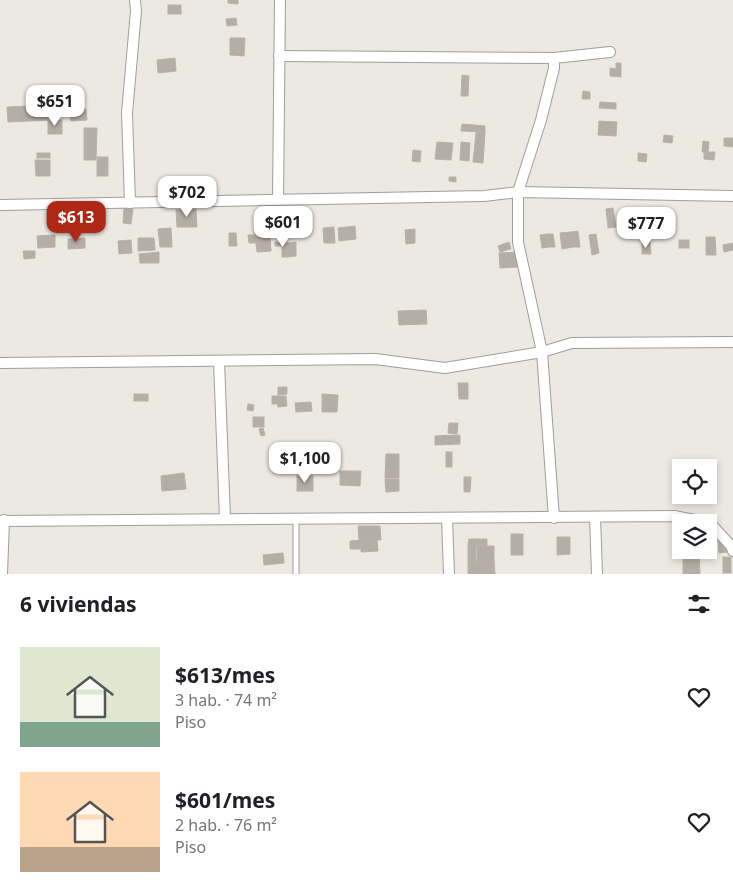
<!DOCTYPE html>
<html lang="es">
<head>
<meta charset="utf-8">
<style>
  body { margin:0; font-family:"Noto Sans",sans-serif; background:#f6f6f6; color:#202124; height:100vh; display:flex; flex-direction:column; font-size:19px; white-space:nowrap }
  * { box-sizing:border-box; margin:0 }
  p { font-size:16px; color:#757577 }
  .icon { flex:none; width:28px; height:28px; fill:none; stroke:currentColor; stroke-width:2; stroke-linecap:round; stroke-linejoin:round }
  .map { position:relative; height:574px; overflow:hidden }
  .details { display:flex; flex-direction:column; background:#fff; flex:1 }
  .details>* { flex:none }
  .controls { position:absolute; left:672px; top:459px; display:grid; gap:10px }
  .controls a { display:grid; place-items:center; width:45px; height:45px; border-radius:0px; background:#fff; box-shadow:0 2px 8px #0003; font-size:25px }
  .price { position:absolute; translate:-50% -42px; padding:0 11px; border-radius:10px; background:#fff; color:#222; font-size:16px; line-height:32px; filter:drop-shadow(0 1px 2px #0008) }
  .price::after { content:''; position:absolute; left:50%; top:30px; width:15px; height:11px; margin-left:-8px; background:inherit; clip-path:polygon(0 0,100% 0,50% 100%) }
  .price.selected { background:#af2816; color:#fff }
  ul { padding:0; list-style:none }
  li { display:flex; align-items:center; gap:15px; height:125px; padding:0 20px }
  li span { display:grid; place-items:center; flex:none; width:140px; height:100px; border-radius:0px; color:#555 }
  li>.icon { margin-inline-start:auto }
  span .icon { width:60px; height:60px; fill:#fffc; stroke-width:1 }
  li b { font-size:21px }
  h2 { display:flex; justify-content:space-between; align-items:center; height:60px; padding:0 20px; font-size:21px }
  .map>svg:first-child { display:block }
</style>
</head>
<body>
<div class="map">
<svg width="733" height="574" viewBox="0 0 733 574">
  <rect width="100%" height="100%" fill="#ebe9e1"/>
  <!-- building -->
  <g fill="#b4aea7" stroke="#bbb1a5">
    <polygon points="228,0 238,0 238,4 228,3"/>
    <rect x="168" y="5" width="13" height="9"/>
    <polygon points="236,18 237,25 227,26 226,19"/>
    <polygon points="230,38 245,38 244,56 230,55"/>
    <polygon points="175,58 176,71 158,73 157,60"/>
    <polygon points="616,63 621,63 621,77 610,76 610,68 616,69"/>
    <polygon points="462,75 469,76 468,96 461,96"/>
    <polygon points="40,90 42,101 32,103 31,91"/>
    <polygon points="583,91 590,92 590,99 582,99"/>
    <polygon points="600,102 616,103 616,109 599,108"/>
    <polygon points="50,105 51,120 8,122 7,107"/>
    <polygon points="86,109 87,120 71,121 70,110"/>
    <rect x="48" y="120" width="14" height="14"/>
    <polygon points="599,121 617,122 616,136 598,135"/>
    <polygon points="462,124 485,126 485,132 461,131"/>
    <polygon points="84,128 97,128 96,160 84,160"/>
    <polygon points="476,132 485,132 483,163 473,162"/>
    <polygon points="664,135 673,136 672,143 663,142"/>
    <polygon points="724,138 733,138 733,147 724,146"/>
    <polygon points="703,141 709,142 708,152 702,152"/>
    <polygon points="437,142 453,143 451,160 435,159"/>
    <polygon points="461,142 470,143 469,161 460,160"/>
    <polygon points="413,150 421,151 420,162 412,161"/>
    <polygon points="704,152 715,152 714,160 704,159"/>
    <rect x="37" y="153" width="13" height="5"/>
    <polygon points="638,153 647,154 646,162 638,161"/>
    <rect x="97" y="157" width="11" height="19"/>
    <polygon points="35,160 50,160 50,176 36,176"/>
    <polygon points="449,177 456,177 456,182 449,181"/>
    <polygon points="124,208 133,209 131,224 123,223"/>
    <polygon points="613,208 616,227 608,228 606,209"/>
    <polygon points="196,209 197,227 177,227 176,210"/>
    <rect x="618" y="219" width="7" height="12"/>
    <rect x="625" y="225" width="8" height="6"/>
    <polygon points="355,226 356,239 339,241 338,228"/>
    <polygon points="334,227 335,243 324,243 323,228"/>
    <polygon points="171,228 172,247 160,247 158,229"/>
    <polygon points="415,229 415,243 406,244 405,230"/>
    <polygon points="578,231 580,247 573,247 571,232"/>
    <polygon points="571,232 573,247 562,249 560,233"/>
    <polygon points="229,233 236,233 237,246 229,246"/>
    <polygon points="547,234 549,247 542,248 540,235"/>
    <polygon points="547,234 553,234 555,247 549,247"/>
    <polygon points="596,234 599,253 592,255 589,235"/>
    <polygon points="55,235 55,247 38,248 37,236"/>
    <polygon points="248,235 256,235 256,237 270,237 271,251 257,252 256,243 249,243"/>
    <polygon points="706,237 715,237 716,255 706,255"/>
    <polygon points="85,238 85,248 68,249 68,239"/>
    <polygon points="138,238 154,238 155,250 138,251"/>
    <polygon points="642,238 650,238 650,243 642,244"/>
    <polygon points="131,240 132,253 119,254 118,241"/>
    <rect x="679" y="240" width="10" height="8"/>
    <polygon points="275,242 287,242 287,257 282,257 282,246 275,246"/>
    <polygon points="296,242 296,256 287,257 287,243"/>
    <polygon points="509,242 511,249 500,252 498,246"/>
    <polygon points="650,243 651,254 642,254 642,244"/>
    <polygon points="733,243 733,250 724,252 723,245"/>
    <polygon points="23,251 35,251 35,258 24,259"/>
    <polygon points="159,252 159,263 140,263 139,254"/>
    <polygon points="518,252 519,267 500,268 499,253"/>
    <polygon points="426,310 427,324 399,325 398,311"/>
    <polygon points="458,383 468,383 468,399 459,399"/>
    <polygon points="278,387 287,387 287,394 278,395"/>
    <rect x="134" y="394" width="14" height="7"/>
    <polygon points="322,394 338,395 337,412 322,412"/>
    <rect x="272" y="396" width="6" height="8"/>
    <polygon points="277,396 286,396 287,406 278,407"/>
    <polygon points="311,402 312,411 296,412 295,403"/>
    <polygon points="248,404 254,405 253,411 247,410"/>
    <rect x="253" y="417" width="11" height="10"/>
    <polygon points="449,423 458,423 457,434 448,433"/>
    <polygon points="263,428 265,435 261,436 259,429"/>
    <polygon points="460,435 460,444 435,445 435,436"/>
    <rect x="446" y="452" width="6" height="15"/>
    <polygon points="386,454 399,454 399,478 385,478"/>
    <polygon points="340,471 361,471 360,486 340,485"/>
    <polygon points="184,473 186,489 162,491 161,476"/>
    <rect x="297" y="476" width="16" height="15"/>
    <polygon points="464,477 471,477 470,492 464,492"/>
    <polygon points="385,479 399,479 399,491 386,492"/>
    <polygon points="358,526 380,526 381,540 359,540"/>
    <rect x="511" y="534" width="12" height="21"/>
    <polygon points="557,537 570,537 570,554 557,555"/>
    <polygon points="469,539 487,539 487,546 468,545"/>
    <polygon points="727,539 728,552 719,553 718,540"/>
    <polygon points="361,540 361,549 350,549 350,541"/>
    <polygon points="361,540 377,540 378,551 361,552"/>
    <polygon points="468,545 476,546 476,574 468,574"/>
    <polygon points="477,546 494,546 494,561 477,562"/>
    <polygon points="683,550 699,550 700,574 683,574"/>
    <polygon points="283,553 284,563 264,565 263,555"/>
    <rect x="723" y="557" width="8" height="16"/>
    <polygon points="494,561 495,574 476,574 476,562"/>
  </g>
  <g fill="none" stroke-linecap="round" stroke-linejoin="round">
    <!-- lane casing -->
    <g stroke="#9e9e9e" stroke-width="7">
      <polyline id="lane" points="296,574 296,519"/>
    </g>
    <!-- street casing -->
    <g stroke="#9e9e9e" stroke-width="12">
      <g id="street">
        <polyline points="279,56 554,58 610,52"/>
        <polyline points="554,58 554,68 541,120 518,192 518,242 542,352 554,518"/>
        <polyline points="278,200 280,0"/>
        <polyline points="130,203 127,113 136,11 135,0"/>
        <polyline points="0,205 484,196 518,192 733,196"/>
        <polyline points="219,361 225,519"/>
        <polyline points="0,363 375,359 445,368 542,352 572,343 733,342"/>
        <polyline points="595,517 597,574"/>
        <polyline points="447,518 449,574"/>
        <polyline points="0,521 674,516 705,522"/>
        <polyline points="709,523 711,524 731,546 733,551"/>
        <polyline points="2,574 4,520"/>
      </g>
    </g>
    <!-- lane -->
    <use href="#lane" stroke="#fff" stroke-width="5"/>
    <!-- street -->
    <use href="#street" stroke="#fff" stroke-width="10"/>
  </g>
</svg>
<div class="controls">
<a><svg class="icon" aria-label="locate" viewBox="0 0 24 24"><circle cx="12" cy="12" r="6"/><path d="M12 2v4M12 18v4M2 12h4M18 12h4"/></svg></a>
<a><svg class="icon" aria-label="layers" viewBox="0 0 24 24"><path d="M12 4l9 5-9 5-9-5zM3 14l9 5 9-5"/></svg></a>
</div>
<b class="price" style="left:55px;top:127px">$651</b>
<b class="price" style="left:187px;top:218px">$702</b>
<b class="price selected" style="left:76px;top:243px">$613</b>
<b class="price" style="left:283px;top:248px">$601</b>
<b class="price" style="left:646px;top:249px">$777</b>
<b class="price" style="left:305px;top:484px">$1,100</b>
</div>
<section class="details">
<h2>6 viviendas<svg class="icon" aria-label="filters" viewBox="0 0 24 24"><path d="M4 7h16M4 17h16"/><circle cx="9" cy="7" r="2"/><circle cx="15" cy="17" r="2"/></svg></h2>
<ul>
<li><span style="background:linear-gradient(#dfe7d0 75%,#7fa58c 0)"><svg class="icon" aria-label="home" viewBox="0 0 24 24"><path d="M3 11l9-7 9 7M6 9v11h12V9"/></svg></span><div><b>$613/mes</b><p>3 hab. · 74 m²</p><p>Piso</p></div><svg class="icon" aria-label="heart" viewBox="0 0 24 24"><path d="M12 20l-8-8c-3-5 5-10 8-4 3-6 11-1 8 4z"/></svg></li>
<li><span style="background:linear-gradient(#ffd9b3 75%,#b9a48a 0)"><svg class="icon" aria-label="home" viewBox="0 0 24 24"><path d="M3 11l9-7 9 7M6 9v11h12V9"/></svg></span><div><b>$601/mes</b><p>2 hab. · 76 m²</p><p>Piso</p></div><svg class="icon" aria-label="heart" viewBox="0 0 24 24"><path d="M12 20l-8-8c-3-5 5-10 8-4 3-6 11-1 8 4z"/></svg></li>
</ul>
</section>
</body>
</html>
